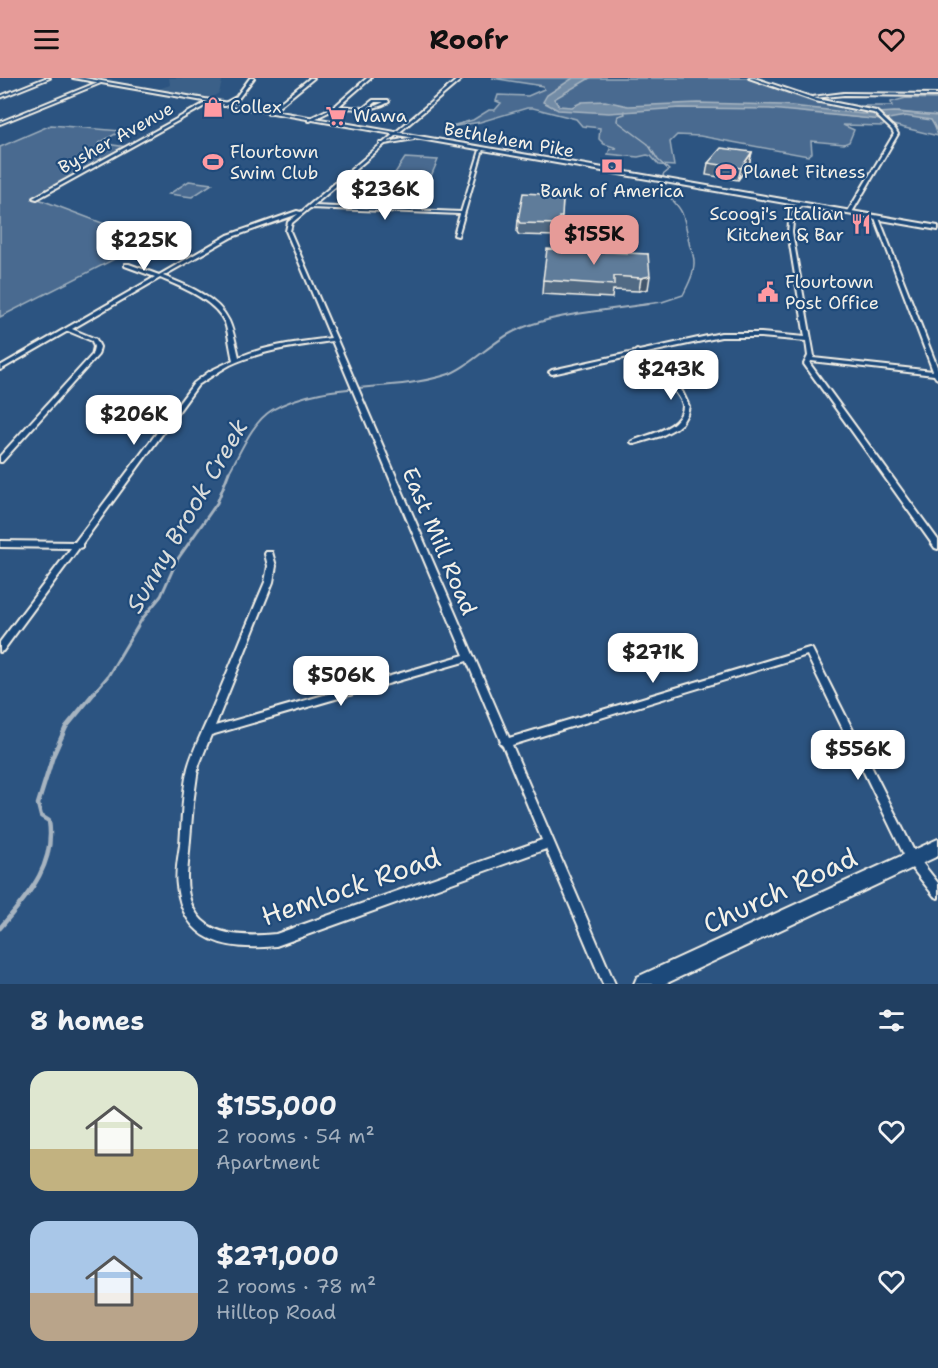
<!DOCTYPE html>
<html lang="en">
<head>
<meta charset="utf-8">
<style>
  body { margin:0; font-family:"Shantell Sans",sans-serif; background:#2d4a6a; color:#f1f3f6; height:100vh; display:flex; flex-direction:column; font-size:22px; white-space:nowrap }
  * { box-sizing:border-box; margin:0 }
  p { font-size:20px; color:#a2afbd }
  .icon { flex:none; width:33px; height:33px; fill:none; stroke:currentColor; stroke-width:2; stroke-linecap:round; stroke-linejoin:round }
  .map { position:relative; height:906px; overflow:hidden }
  .details { display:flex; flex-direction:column; background:#213f61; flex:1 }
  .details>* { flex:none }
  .price { position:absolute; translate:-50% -51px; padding:0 14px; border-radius:12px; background:#fff; color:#222; font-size:20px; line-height:39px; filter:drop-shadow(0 2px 3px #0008) }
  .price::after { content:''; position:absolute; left:50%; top:36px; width:18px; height:14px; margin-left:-9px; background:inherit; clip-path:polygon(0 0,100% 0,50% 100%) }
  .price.active { background:#e69b98; color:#111 }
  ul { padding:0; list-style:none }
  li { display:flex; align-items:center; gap:18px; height:150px; padding:0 30px }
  li span { display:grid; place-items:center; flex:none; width:168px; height:120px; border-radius:18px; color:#555 }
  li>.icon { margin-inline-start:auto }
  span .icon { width:72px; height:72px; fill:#fffc; stroke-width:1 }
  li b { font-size:26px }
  h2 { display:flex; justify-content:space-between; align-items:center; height:72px; padding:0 30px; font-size:26px }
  header { display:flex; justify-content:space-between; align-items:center; height:78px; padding:0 30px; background:#e69b98; color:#111; font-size:27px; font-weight:700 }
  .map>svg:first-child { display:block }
</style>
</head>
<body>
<header><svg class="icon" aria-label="menu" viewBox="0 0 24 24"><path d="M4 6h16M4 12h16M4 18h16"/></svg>Roofr<svg class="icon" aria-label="heart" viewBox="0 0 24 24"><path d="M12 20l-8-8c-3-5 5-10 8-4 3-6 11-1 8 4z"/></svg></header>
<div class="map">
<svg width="938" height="906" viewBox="0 0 938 906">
  <rect width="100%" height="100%" fill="#2c5481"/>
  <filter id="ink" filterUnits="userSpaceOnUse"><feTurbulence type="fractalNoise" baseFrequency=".0167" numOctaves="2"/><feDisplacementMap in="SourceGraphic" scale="12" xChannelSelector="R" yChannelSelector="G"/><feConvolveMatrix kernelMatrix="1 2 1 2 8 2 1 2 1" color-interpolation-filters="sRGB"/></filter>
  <g filter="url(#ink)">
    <!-- built -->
    <polygon fill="#3b6088" points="169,0 223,0 219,15 209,21 153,13 170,7"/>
    <!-- green -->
    <g fill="#496b90" stroke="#9eaebc" stroke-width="1.5">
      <polygon points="492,0 748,0 811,22 874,33 878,39 817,35 883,42 892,39 912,38 928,40 933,43 938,58 884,45 883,48 843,47 854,52 849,64 844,66 811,63 812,75 808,78 700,58 677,57 670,64 674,88 659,87 651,78 647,77 638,79 608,76 610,71 617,70 604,66 599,61 600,50 582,48 576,41 533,30 527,30 480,44 444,50 473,42 489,32 495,32 501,25 496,23 498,17 528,18 544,11 543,8"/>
      <polygon points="906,20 938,21 938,38 899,34 883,36 860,28 892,28 891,24"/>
      <polygon points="51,47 121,53 99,65 127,69 36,120 150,163 0,239 0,69"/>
      <polygon points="405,80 438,82 428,105 389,104"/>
      <polygon points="189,103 212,106 192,119 169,116"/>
    </g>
    <!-- water -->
    <polygon fill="#738ca6" stroke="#a7b4c0" stroke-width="1.5" points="573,0 590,0 554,21 559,28 572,29 582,24 605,23 628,28 697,25 783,27 863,36 894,34 938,38 938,54 931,42 905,38 883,42 770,31 680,30 609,35 558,32 543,24 547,17"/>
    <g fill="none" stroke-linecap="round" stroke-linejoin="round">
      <!-- stream-far3 -->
      <path stroke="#a7b4c0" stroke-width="1.5" d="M624,33L625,36L618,38L617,43L648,66L658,82L669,92L663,97L665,102L659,108C683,132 683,131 689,164C689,168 692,172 693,177C697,191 689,205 683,217L662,224L639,227"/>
      <!-- stream-far2 -->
      <path stroke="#a7b4c0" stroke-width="2" d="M228,396C240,376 251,345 272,332C324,302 389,315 446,297C465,292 491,265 511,255C546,236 609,232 649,226"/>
      <!-- stream-far1 -->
      <polyline stroke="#a7b4c0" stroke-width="3" points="92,617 108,598 142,541 161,518 177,482 217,425 229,394"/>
      <!-- stream -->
      <path stroke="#a7b4c0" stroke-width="4.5" d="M0,850C27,818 56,788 49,743L41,738L38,726L53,678L66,649L94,615"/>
      <!-- minor casing -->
      <g stroke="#f4f1e8" stroke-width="4">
        <g id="minor">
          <polygon points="45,0 50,0 0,20 0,18"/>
          <polygon points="250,0 254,0 238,21 225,28 223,28 223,26 236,19"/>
          <polygon points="310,0 314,0 270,36 268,36 268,34"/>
          <path d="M367,0H371L339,28L363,30L373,22H388L389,24L383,27L370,31L337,30L310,43H308V41L335,28ZM375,24H384L375,28L368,30Z"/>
          <path d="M459,0H463L388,64L413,59L414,61L385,66L313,128L461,134L480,72L483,71L458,158L454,157L460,136L310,130L292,145L290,153L509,660L809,570L812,571L916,777L938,805V820L934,818L908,785L807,577L512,667L615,906H603L546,771L276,868C227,873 184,865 177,808C175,795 178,781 180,767C182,742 182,715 188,690C193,671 205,649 212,631C230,589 247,546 265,504L268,488L265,476L266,474H272L276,488L273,504L215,648L464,577L332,263C298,268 262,272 230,287C219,293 209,300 198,307L82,466V469L79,470L3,573L0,574V564L71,470L0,469V463L75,464L194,305L210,293L233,282C230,270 229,257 225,245C215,222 181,209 160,200L72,251L96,261L100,269L98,277L2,384H0V378L92,277L94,269L92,263L68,253L2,291L0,292V288L155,199L125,188V186H129L159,197L228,157L297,133L301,134L380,67V65H383ZM298,136L288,144L286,153L331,260C300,264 268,267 239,279C236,267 234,254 229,243C218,219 186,207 163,198L232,159ZM467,583L501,664L500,665L503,668L542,762L276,856C229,861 186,855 187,797L193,726L197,697L199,687L211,657Z"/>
          <polygon points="749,0 754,0 817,21 876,33 895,51 898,56 851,136 847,135 894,56 892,52 874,35 815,23"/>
          <polygon points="98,4 101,5 0,46 0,44"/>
          <polygon points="844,15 938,16 938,18 844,17 814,20 812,19"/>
          <polygon points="209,23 212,24 37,121 33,120"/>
          <path d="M799,126L801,127L793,144L792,154L814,278L813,280L933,293L875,140L877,139L879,140L938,291V301L936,300L934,297L811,283L810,286L938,462V471L935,470L804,286L808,278L806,263L761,259H721L642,276L682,313L689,328L687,336L682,345L676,350L661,358L634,366L631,364L632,363C645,358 659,355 671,347C676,344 683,336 683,328C682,314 648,287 637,277L552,296L549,294L552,292L634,274L637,272L639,273L721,255H761L805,259L788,154L789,144L797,127Z"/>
        </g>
      </g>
      <!-- primary casing -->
      <g stroke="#f4f1e8" stroke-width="4">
        <g id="primary">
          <polygon points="73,0 84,0 938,148 938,152"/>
          <polygon points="938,761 938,778 665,906 634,906 637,899"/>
        </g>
      </g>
      <!-- minor -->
      <use href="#minor" fill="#1f4a7a" fill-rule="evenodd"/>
      <!-- primary -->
      <use href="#primary" fill="#1f4a7a" fill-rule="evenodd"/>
    </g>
    <!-- wall -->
    <g fill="#516a84" stroke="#f4f1e8" stroke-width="1.5">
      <polygon points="752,74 749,86 738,102 706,97 708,85"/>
      <polygon points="560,119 563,120 561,151 558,151 558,158 519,157 517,154 518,142"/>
      <polygon points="648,176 648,211 639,213 613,212 612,220 542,216 543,202"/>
    </g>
    <!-- shaded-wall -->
    <g fill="#42566c" stroke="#f4f1e8" stroke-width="1.5">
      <polygon points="752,74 749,86 738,102 741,90"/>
      <polygon points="650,198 648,211 639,213 641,200"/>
    </g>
    <!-- building -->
    <g fill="#5e7b9a" stroke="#f4f1e8" stroke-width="1.5">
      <polygon points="721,70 752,74 741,90 708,85"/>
      <polygon points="523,115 560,117 560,119 563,120 562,139 559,139 559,146 520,145 518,142"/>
      <polygon points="547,171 648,176 650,198 641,200 614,198 614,207 543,202"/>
    </g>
  </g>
  <!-- icons -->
  <defs>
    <g id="shop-bare" transform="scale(1.62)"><path d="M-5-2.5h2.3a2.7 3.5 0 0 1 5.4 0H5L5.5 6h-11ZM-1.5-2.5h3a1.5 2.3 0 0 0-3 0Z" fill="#ff9aa2" stroke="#1f4a7a" stroke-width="2.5" paint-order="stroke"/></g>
    <g id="supermarket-bare" transform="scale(1.62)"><path d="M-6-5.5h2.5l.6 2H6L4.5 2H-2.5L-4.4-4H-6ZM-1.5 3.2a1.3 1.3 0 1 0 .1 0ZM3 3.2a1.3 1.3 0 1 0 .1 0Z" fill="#ff9aa2" stroke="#1f4a7a" stroke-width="2.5" paint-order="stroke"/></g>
    <g id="stadium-bare" transform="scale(1.62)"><path d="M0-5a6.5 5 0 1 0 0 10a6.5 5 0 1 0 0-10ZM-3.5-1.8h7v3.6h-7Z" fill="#ff9aa2" stroke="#1f4a7a" stroke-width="2.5" paint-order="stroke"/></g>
    <g id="bank-bare" transform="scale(1.62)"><path d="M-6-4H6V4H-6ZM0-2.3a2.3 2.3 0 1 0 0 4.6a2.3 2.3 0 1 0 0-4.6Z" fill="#ff9aa2" stroke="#1f4a7a" stroke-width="2.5" paint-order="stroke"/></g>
    <g id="restaurant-bare" transform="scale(1.62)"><path d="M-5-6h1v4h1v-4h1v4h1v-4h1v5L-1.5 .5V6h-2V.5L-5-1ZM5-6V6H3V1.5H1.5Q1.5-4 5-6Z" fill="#ff9aa2" stroke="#1f4a7a" stroke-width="2.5" paint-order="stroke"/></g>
    <g id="civic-bare" transform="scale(1.62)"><path d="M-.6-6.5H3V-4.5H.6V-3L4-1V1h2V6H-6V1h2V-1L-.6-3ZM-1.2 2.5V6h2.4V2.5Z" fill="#ff9aa2" stroke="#1f4a7a" stroke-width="2.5" paint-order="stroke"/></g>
  </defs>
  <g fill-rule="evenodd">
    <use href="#shop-bare" x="213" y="29"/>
    <use href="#supermarket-bare" x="336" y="38"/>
    <use href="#stadium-bare" x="213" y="84"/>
    <use href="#bank-bare" x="612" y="88"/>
    <use href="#stadium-bare" x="726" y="94"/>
    <use href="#restaurant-bare" x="861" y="146"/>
    <use href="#civic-bare" x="768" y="214"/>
  </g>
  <g text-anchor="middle" stroke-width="4.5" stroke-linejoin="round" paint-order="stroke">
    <!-- far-poi labels -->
    <g font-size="18" fill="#f4f1e8" stroke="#1f4a7a" text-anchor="start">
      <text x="230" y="35">Collex</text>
      <text x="353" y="44">Wawa</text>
      <text x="230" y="80">Flourtown<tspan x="230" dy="21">Swim Club</tspan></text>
      <text x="743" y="100">Planet Fitness</text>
      <text x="612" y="119" text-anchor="middle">Bank of America</text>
      <text x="844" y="142" text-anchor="end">Scoogi's Italian<tspan x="844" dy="21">Kitchen &amp; Bar</tspan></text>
      <text x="785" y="210">Flourtown<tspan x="785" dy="21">Post Office</tspan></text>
    </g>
    <!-- far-street labels -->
    <g font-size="18" fill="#f4f1e8" stroke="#1f4a7a">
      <text transform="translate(116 60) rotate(-29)" y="6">Bysher Avenue</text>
      <text transform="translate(509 62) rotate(10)" y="6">Bethlehem Pike</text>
    </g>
    <!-- street labels -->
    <g font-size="22" fill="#f4f1e8" stroke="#1f4a7a">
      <text transform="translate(440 463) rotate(67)" y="8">East Mill Road</text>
    </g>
    <!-- water labels -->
    <g font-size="24" font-style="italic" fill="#dadddb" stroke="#1f4a7a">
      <text transform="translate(187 438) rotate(-60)" y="8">Sunny Brook Creek</text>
    </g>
    <!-- near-street labels -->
    <g font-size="27" fill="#f4f1e8" stroke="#1f4a7a">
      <text transform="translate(351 809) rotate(-19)" y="9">Hemlock Road</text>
      <text transform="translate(780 813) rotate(-25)" y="9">Church Road</text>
    </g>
  </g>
</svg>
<b class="price" style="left:385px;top:143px">$236K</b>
<b class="price active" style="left:594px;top:188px">$155K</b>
<b class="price" style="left:144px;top:194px">$225K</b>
<b class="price" style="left:671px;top:323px">$243K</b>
<b class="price" style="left:134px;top:368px">$206K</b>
<b class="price" style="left:653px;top:606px">$271K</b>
<b class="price" style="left:341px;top:629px">$506K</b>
<b class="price" style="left:858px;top:703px">$556K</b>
</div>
<section class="details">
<h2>8 homes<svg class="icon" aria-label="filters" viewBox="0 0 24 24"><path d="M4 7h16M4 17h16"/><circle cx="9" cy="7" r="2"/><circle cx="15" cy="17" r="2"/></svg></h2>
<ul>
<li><span style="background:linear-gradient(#dfe7d0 65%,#c2b280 0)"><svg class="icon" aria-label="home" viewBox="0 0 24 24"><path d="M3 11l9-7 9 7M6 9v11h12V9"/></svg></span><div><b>$155,000</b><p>2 rooms · 54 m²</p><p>Apartment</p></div><svg class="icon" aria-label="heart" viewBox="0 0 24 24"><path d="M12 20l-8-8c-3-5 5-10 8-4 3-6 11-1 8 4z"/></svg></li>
<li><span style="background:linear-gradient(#a9c7e8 60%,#b9a48a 0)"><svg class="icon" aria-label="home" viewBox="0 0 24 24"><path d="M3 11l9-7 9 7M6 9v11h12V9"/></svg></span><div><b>$271,000</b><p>2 rooms · 78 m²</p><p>Hilltop Road</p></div><svg class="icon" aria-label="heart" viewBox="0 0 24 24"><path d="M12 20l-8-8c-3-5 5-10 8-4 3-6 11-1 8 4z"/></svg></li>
</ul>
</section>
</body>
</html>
